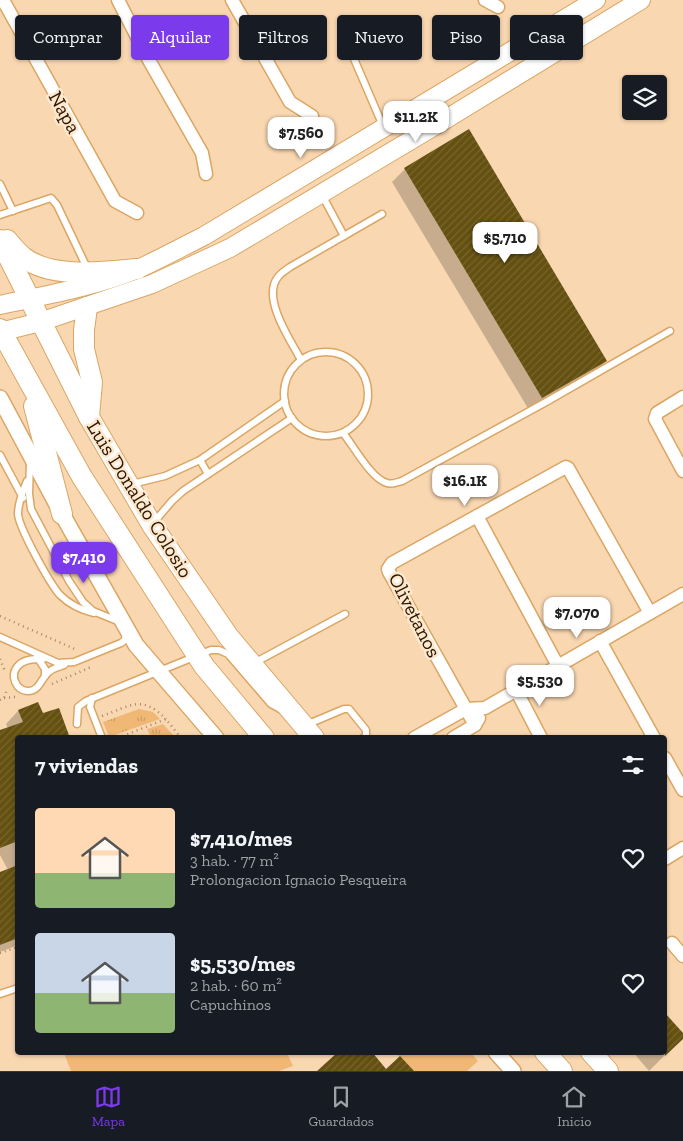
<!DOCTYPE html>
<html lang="es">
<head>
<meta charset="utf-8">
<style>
  body { margin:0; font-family:"Zilla Slab",serif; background:#20242c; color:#f1f3f6; height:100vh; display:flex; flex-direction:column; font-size:19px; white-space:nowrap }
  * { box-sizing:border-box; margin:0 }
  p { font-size:16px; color:#9ea1a6 }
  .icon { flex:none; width:28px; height:28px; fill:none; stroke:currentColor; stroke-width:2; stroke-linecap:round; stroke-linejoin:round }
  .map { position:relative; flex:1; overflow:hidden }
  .drawer { position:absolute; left:15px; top:735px; width:652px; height:320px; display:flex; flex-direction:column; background:#171b24; border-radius:5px; box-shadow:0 1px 4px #0004 }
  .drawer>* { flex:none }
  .hud { position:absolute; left:15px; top:15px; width:654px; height:45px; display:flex; gap:10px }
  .controls { position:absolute; left:622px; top:75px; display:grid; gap:10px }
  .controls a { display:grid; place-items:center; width:45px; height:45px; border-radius:5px; background:#171b24; box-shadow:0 1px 4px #0004; font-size:25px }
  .price { position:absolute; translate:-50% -42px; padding:0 11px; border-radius:10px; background:#fff; color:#222; font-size:16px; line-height:32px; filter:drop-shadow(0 1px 2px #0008) }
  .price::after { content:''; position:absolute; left:50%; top:30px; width:15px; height:11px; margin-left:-8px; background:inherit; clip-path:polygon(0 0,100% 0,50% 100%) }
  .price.active { background:#7c3aed; color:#fff }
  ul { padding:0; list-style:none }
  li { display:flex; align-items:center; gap:15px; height:125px; padding:0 20px }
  li span { display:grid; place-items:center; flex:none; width:140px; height:100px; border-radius:5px; color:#555 }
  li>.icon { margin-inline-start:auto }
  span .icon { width:60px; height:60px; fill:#fffc; stroke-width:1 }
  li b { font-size:21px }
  h2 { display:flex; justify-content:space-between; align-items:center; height:60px; padding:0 20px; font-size:21px }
  .chip { padding:0 18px; border-radius:5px; background:#171b24; box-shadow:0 1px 4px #0004; font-size:18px; line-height:45px }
  .chip.active { background:#7c3aed; color:#fff }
  .tabs { display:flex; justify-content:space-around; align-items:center; height:70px; border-top:1px solid #363941; background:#171b24; font-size:14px; color:#9ea1a6 }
  .tabs a { display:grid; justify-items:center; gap:2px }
  .tabs .active { color:#7c3aed }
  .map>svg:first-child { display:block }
</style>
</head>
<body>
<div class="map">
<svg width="683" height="1071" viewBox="0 0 683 1071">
  <defs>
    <pattern id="grass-tufts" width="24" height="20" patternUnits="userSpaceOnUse" patternTransform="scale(1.25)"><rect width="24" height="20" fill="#f0b874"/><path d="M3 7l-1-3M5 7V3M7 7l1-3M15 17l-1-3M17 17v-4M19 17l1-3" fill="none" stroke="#ce9d63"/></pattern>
    <pattern id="building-hatch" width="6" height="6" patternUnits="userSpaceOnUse" patternTransform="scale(1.25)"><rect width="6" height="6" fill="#64500f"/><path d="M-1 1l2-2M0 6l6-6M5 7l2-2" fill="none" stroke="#766530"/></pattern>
  </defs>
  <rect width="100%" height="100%" fill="#f9d7b1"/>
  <!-- grass -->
  <g fill="url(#grass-tufts)">
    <polygon points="139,709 153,712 160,719 109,737 103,722"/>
    <polygon points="163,724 175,737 151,737 147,729"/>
  </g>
  <!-- garden -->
  <g fill="#f0b874">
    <polygon points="64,1053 287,1053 293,1066 279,1071 71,1071"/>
    <polygon points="396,1053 471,1053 478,1061 467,1071 413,1071"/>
  </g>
  <!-- shadow -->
  <g fill="#0003">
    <polygon points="405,169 606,361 593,374 529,410 392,182"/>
    <polygon points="38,703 42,714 18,738 18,945 0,952 0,873 8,870 0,855 0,732 8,729 6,724 18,711"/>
    <polygon points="665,1015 683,1035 683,1037 649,1071 633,1052 665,1052"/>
  </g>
  <!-- building -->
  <g fill="url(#building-hatch)">
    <polygon points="469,129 607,361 542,398 404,168"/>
    <polygon points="38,702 43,713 59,708 70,738 18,738 18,841 0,848 0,730 23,722 18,710"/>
    <polygon points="18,865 18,938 0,945 0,872"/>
    <polygon points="665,1013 683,1033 683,1039 665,1056"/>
    <polygon points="338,1052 372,1052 386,1069 400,1056 414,1071 317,1071"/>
  </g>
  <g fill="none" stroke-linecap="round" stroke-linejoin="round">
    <!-- service casing -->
    <g stroke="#dba664" stroke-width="9">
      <g id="service">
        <polyline points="342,31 383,126"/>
        <polyline points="0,184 13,211"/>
        <polyline points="322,195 344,236"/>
        <polyline points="0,215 51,198 57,205 88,270"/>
        <circle cx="326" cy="394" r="42"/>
        <path d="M301,360C291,341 261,298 278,277C281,273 286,270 290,267L382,214"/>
        <path d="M343,433C353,445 372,480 387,483C392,485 397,482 402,481L546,402L670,331"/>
        <polyline points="0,455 23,498"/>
        <polyline points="200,460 208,474"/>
        <polyline points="30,461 29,494 31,509 69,581 83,602 93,611 120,622"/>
        <path d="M27,481C23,491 18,502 18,514C19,528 50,584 60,595C70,605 81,610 94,613"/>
        <polyline points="132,484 165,476 200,460 285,401"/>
        <polyline points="154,522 172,501 183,491 292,418"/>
        <polyline points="0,637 58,663 74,662 121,643 125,640 126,632"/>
        <polyline points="37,657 45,669 45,676"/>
        <path d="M43,659C34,659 23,659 17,667C10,676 16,690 27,691C40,692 41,677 50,671C54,668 59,667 64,665"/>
        <polyline points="254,663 345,614"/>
        <polyline points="92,698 90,707 102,738"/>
        <polyline points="77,724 78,707 86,701 211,650 219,650 228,654 271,704 280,709"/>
        <polyline points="306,725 344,709 349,709 366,730 366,736 363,738"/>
        <polyline points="0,994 18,988"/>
      </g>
    </g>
    <!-- minor casing -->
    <g stroke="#dba664" stroke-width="15">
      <g id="minor">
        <polyline points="3,0 115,201 137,213"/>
        <polyline points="118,0 150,62 202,153 206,174"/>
        <polyline points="232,0 290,102 312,116"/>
        <polyline points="485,0 498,7"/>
        <polyline points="683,397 657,413 655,419 683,471"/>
        <polyline points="477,516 558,666"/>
        <polyline points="600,641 654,738"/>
        <polyline points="516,690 541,738"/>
        <polyline points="475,725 389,572 388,569 392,563 566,467 568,468 650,613"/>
        <polyline points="414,738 466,709 485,708 683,594"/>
        <polyline points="453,738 475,725 479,718"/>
        <polyline points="665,758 683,790"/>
        <polyline points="665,859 683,848"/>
        <polyline points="672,943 683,956"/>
      </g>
    </g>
    <!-- tertiary casing -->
    <g stroke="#dba664" stroke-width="18">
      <g id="tertiary">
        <polyline points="0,398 62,514 136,645 216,738"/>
        <polyline points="496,1052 513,1071"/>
      </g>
    </g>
    <!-- secondary casing -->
    <g stroke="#dba664" stroke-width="20">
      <g id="secondary">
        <path d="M0,305C46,295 94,287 138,269C160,259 182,247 204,236L596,0"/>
        <polyline points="0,332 40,322 152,284 230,248 443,121 641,0"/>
      </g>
    </g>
    <!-- primary casing -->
    <g stroke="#dba664" stroke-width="22">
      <g id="primary">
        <polyline points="0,240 89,417 152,525 228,636 314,738"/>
        <path d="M7,240C12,246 17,252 23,257C51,279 103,272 137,269"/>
        <polyline points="87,307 84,330 84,349 92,382 89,417"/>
        <polyline points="0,329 82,477 204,666 264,738"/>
        <polyline points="34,406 62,514"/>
        <polyline points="545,1052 562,1071"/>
        <polyline points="591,1052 608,1071"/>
      </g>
    </g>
    <!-- path -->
    <g stroke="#a48868" stroke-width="2.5" stroke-dasharray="1 4" stroke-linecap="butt">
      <polyline points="0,616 77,650"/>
      <polyline points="0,659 5,671"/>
      <polyline points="52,684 91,667"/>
      <polyline points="4,698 15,697"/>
      <polyline points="0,700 4,698 7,689"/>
      <path d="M102,716C131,706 141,694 166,719"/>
      <polyline points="118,738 166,719 181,738"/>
      <polyline points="0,953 18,947"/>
    </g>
    <!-- service -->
    <use href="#service" stroke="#fff" stroke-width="6"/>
    <!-- minor -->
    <use href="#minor" stroke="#fff" stroke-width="12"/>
    <!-- tertiary -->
    <use href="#tertiary" stroke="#fff" stroke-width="15"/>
    <!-- secondary -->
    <use href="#secondary" stroke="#fff" stroke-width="18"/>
    <!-- primary -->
    <use href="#primary" stroke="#fff" stroke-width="20"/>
  </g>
  <g text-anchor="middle" stroke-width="5" stroke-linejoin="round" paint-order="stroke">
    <!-- street labels -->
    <g font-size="20" fill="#2a1600" stroke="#fde7cd">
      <text transform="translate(65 112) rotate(61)" y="7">Napa</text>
      <text transform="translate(140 499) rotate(58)" y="7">Luis Donaldo Colosio</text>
      <text transform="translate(415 615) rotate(63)" y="7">Olivetanos</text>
    </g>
  </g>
</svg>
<div class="controls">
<a><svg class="icon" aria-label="layers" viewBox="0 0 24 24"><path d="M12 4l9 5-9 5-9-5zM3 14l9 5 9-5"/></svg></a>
</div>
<b class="price" style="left:416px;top:143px">$11.2K</b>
<b class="price" style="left:301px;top:159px">$7,560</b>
<b class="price" style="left:505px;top:264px">$5,710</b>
<b class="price" style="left:465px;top:507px">$16.1K</b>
<b class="price active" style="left:84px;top:584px">$7,410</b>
<b class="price" style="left:577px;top:639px">$7,070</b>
<b class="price" style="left:540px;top:707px">$5,530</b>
<div class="hud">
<a class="chip">Comprar</a>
<a class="chip active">Alquilar</a>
<a class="chip">Filtros</a>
<a class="chip">Nuevo</a>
<a class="chip">Piso</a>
<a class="chip">Casa</a>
</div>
<section class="drawer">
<h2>7 viviendas<svg class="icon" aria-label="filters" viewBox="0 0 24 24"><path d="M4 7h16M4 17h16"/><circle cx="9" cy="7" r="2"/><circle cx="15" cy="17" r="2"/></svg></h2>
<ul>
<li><span style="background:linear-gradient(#ffd9b3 65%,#8fb573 0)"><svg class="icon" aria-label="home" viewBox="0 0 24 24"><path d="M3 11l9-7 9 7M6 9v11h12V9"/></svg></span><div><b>$7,410/mes</b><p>3 hab. · 77 m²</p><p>Prolongacion Ignacio Pesqueira</p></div><svg class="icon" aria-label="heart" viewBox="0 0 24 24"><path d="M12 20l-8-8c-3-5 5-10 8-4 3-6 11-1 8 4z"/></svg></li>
<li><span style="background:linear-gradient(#c9d6e8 60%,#8fb573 0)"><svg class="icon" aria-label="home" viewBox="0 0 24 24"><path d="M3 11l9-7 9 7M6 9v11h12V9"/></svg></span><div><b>$5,530/mes</b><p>2 hab. · 60 m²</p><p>Capuchinos</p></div><svg class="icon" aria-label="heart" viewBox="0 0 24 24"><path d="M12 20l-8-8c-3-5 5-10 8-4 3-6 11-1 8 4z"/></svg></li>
</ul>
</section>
</div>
<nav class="tabs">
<a class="active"><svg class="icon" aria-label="map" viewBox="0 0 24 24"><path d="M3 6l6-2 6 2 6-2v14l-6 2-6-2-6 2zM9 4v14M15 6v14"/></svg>Mapa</a>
<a><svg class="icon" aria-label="saved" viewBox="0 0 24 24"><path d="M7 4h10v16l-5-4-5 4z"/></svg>Guardados</a>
<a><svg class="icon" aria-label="home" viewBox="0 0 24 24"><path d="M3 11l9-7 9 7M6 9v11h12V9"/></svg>Inicio</a>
</nav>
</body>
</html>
